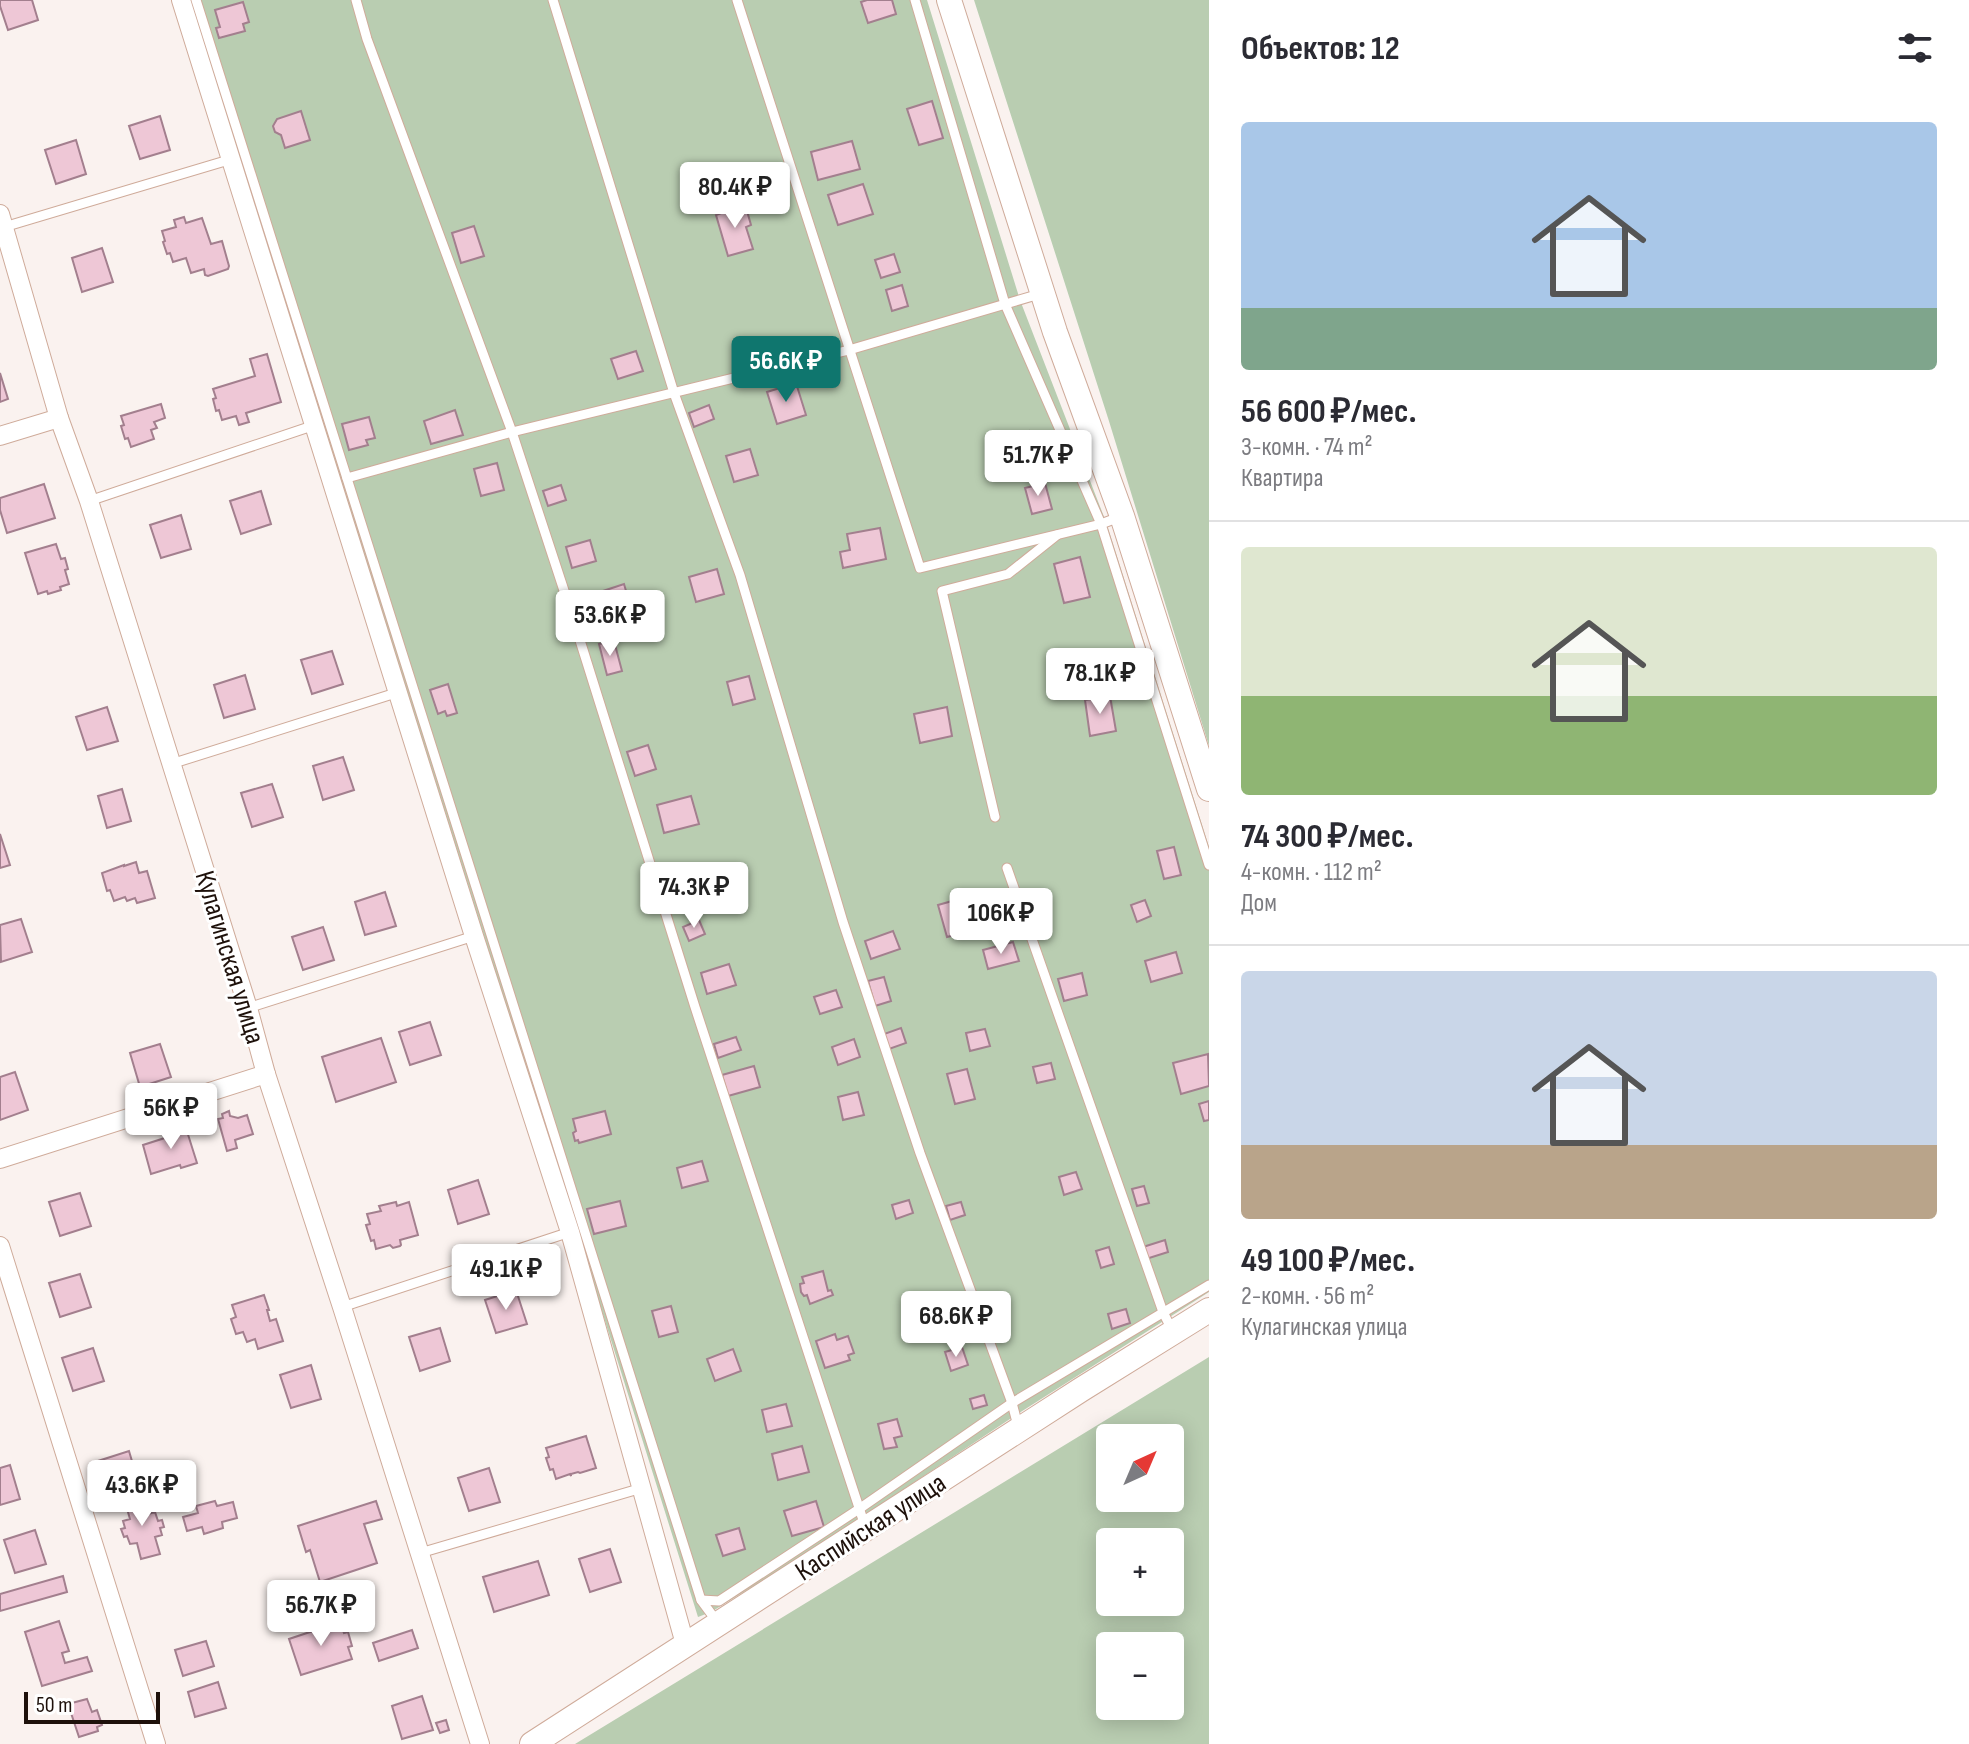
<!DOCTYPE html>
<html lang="ru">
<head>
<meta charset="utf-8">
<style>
  body { margin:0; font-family:"Sofia Sans Condensed",sans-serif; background:#f7f7f7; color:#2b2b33; height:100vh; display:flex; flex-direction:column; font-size:30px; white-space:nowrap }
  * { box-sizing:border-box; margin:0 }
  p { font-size:26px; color:#7c7c81 }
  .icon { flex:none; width:44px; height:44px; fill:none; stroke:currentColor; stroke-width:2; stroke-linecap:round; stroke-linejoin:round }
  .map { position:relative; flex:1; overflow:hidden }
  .details { display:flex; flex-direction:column; background:#fff; width:760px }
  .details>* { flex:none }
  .needle { width:52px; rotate:44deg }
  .tools { position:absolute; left:1096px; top:1424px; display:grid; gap:16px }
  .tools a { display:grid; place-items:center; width:88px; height:88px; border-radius:8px; background:#fff; box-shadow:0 4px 20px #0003; font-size:40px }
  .scale { position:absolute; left:24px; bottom:20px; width:136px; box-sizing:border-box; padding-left:8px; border:4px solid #1e110b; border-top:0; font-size:22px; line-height:28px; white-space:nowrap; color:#1e110b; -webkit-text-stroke:6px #fff; paint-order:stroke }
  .price { position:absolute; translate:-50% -68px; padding:0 18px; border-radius:8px; background:#fff; color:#222; font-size:26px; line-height:52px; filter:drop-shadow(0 2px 4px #0008) }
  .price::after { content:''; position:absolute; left:50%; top:48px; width:24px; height:18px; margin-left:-12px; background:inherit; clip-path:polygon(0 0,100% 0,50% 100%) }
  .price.selected { background:#0f766e; color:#fff }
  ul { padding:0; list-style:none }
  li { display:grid; align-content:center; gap:16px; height:424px; padding:0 32px }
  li+li { border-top:2px solid #e1e1e2 }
  li span { display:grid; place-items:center; height:248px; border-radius:8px; color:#555 }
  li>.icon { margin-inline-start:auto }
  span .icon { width:144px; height:144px; fill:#fffc; stroke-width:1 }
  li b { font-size:34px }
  h2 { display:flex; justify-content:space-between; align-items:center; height:96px; padding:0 32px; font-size:34px }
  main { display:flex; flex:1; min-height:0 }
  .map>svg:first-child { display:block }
</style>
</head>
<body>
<main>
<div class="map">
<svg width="1209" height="1744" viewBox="0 0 1209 1744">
  <rect width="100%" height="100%" fill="#faf2ef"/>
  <!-- green -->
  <g fill="#b9cdb1" fill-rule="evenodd">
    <polygon points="190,0 927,0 1020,300 1106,522 1209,847 1209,1292 1016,1415 800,1558 711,1612 698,1617"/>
    <polygon points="974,0 1209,0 1209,746 1108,418"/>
    <path d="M1209,1357V1744H575ZM1170,1438V1498H1110V1438ZM1170,1542V1602H1110V1542ZM1170,1646V1706H1110V1646Z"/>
  </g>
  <!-- building -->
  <g fill="#eec7d6" stroke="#a37f8e" stroke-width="2">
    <polygon points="0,0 32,0 38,20 8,30 0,6"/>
    <polygon points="867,0 892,0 896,14 868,23 861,2"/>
    <polygon points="243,2 249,22 243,24 245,31 219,38 216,28 220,27 215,10"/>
    <polygon points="932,101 943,138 919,145 907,109"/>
    <polygon points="301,111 310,140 285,148 281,135 275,132 273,126 277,119"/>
    <polygon points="160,116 170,150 140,159 129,126"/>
    <polygon points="76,140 86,174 56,184 45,150"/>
    <polygon points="852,141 860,169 818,180 811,152"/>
    <polygon points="863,184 873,214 838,225 828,195"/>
    <polygon points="745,204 751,225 746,227 753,249 728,256 716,215 727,211 726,209"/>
    <polygon points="184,217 186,223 202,218 211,244 222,241 229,266 228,269 208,276 205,275 204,269 191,273 186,258 173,262 170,253 167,254 163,242 165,241 162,231 176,227 174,220"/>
    <polygon points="474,226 484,256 461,263 452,233"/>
    <polygon points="102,248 113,282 82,292 72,258"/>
    <polygon points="894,254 900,272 881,278 875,260"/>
    <polygon points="902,285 908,306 892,311 886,290"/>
    <polygon points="636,351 643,371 618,379 611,359"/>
    <polygon points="267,354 281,402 246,413 249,422 239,425 236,416 222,420 219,410 216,411 213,399 216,398 213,389 255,376 250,359"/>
    <polygon points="0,373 8,399 0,402"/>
    <polygon points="796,383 806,415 777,424 767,392"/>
    <polygon points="161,404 165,418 154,422 157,428 151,430 154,439 131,447 128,438 125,439 121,426 124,425 121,416"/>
    <polygon points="709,405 714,419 694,427 689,413"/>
    <polygon points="455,410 463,435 431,444 424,421"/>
    <polygon points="369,417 375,438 366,440 368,445 349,450 342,424"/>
    <polygon points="1029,431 1034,447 1020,451 1016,436"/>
    <polygon points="750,449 758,475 734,482 726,456"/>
    <polygon points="497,463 504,490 481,496 474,469"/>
    <polygon points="1045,483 1052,509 1032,514 1025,488"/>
    <polygon points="44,484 55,518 7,533 0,510 0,498"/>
    <polygon points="561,485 566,500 548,506 543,491"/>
    <polygon points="261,491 271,524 241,534 230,501"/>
    <polygon points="181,515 191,549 161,558 150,525"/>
    <polygon points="880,528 886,559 843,568 840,552 850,550 847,534"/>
    <polygon points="590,540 596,561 572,568 566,547"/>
    <polygon points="56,544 61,559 65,558 68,569 65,570 69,584 60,587 61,590 48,594 47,591 38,594 25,553"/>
    <polygon points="1080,557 1090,597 1064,603 1054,564"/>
    <polygon points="717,569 724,594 696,602 689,577"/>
    <polygon points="624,584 631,608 607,616 600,592"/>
    <polygon points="614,641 622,671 607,675 599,644"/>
    <polygon points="332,651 343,684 312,694 301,660"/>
    <polygon points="245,675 255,709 224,718 214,685"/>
    <polygon points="749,676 755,699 733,705 727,682"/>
    <polygon points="448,684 457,713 447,716 445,711 438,714 430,690"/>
    <polygon points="1110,696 1116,731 1090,736 1085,700"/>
    <polygon points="107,707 118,741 87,750 76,717"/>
    <polygon points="947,707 952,736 920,743 914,714"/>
    <polygon points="648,745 656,769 635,776 627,752"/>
    <polygon points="343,757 354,790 323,800 313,766"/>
    <polygon points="272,784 283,817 252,827 241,793"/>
    <polygon points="122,789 131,821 107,828 98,796"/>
    <polygon points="691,796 699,824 664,833 657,805"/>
    <polygon points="0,834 10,865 0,868"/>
    <polygon points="1174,847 1181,875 1164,879 1157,851"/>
    <polygon points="136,862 139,873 147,871 155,898 137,903 135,898 127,901 125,897 114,901 110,890 107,891 102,873 124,865 124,866"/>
    <polygon points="385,892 396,926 365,935 355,902"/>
    <polygon points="977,894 980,906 975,907 978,916 991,912 994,925 947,937 938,905"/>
    <polygon points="1145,900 1151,916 1137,922 1131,905"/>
    <polygon points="21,919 32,952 1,962 0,925"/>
    <polygon points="699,920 705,934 689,941 683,927"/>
    <polygon points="323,927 334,960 303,970 292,937"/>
    <polygon points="893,931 900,949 871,959 865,941"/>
    <polygon points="1013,942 1019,961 988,969 983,950"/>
    <polygon points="1176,952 1182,973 1151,982 1145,961"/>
    <polygon points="729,964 736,985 707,994 701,973"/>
    <polygon points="1082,973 1087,995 1064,1001 1058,979"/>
    <polygon points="884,977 891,1001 875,1006 868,981"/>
    <polygon points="836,990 842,1007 820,1014 814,997"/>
    <polygon points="430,1022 441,1055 410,1065 399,1032"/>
    <polygon points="901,1028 906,1043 889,1049 884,1034"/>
    <polygon points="985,1029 990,1046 970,1051 966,1033"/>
    <polygon points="736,1037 741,1050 718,1058 714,1044"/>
    <polygon points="381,1038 396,1082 336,1102 322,1057"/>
    <polygon points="854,1039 860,1057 838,1065 832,1047"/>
    <polygon points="160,1044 171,1077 140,1087 130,1053"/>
    <polygon points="1208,1054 1209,1086 1181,1094 1173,1063"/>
    <polygon points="1051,1063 1055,1079 1037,1083 1033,1067"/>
    <polygon points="754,1066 760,1087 728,1096 722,1075"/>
    <polygon points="967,1069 975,1099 955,1104 947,1074"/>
    <polygon points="15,1072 28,1110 0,1120 0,1077"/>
    <polygon points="858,1092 864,1115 843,1120 838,1097"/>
    <polygon points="1209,1101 1209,1120 1204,1121 1199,1104"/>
    <polygon points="229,1111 230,1116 238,1118 247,1115 253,1134 235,1140 237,1148 227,1151 218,1119 223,1118 222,1114"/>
    <polygon points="605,1111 611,1134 579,1143 578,1140 575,1141 573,1133 576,1131 573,1119"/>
    <polygon points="185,1125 197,1163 181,1168 180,1165 151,1174 143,1145 171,1136 169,1130"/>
    <polygon points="702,1161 708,1181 682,1188 677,1168"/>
    <polygon points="1076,1172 1082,1189 1064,1195 1059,1177"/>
    <polygon points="478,1180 489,1214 458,1224 448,1190"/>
    <polygon points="1144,1186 1149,1203 1137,1206 1132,1189"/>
    <polygon points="80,1193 91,1226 60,1236 49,1202"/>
    <polygon points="909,1200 913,1213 896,1219 892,1205"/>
    <polygon points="620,1201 626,1226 594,1234 587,1209"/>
    <polygon points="396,1202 397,1206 409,1202 418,1235 400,1240 401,1245 400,1246 393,1248 390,1245 376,1249 374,1240 371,1241 366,1225 370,1224 367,1214 381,1211 379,1206"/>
    <polygon points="961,1202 965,1215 950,1220 946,1206"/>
    <polygon points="1165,1240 1168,1252 1146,1259 1143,1247"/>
    <polygon points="1109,1247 1114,1264 1101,1268 1096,1251"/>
    <polygon points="823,1271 828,1291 831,1290 833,1295 810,1304 807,1295 804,1296 801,1292 800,1284 804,1283 802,1277"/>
    <polygon points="80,1274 91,1307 60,1317 49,1283"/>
    <polygon points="516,1290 527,1324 496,1333 485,1300"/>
    <polygon points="264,1295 269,1310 267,1310 270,1321 276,1319 283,1341 258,1349 255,1339 247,1342 243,1332 236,1334 231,1319 236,1317 232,1305"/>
    <polygon points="671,1306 678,1332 659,1337 652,1311"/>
    <polygon points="942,1307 945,1317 951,1315 954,1324 948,1326 949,1329 925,1337 922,1327 914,1329 911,1317"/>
    <polygon points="1126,1309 1130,1323 1112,1329 1108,1314"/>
    <polygon points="440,1328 450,1361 420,1371 409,1337"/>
    <polygon points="835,1334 837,1340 848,1336 854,1353 848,1355 850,1360 825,1368 816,1341"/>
    <polygon points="962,1347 968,1365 951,1371 945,1352"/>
    <polygon points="93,1348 104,1381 73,1391 62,1358"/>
    <polygon points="733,1349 741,1371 715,1381 707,1359"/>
    <polygon points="311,1365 321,1399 291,1408 280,1375"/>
    <polygon points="984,1395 987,1405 973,1409 970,1399"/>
    <polygon points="786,1404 792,1426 767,1432 762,1410"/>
    <polygon points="897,1419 902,1436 894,1438 897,1447 884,1449 878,1424"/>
    <polygon points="586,1436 596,1468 580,1473 578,1472 571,1474 571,1476 570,1474 556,1479 553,1469 550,1470 546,1458 549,1457 546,1448"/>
    <polygon points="802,1446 809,1472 778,1480 772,1454"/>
    <polygon points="129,1451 139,1485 109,1494 98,1461"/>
    <polygon points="10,1465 20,1499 0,1505 0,1468"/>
    <polygon points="489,1468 500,1502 469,1511 458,1478"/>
    <polygon points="144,1497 148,1514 155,1512 158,1521 162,1520 164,1527 160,1528 162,1535 155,1537 160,1554 141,1559 137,1543 130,1544 127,1536 124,1537 121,1529 125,1528 123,1521 130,1519 125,1502"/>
    <polygon points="215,1501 217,1506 233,1502 237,1518 222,1522 223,1528 204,1534 202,1527 187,1531 183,1517 198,1513 196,1506"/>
    <polygon points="376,1501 382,1519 364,1524 377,1563 320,1582 310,1550 306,1552 298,1526"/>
    <polygon points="816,1501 824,1527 792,1536 784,1511"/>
    <polygon points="739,1528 745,1549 723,1556 716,1535"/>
    <polygon points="35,1530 46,1564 15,1573 4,1540"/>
    <polygon points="610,1549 621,1582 590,1592 579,1559"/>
    <polygon points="538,1561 549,1595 494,1612 483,1577"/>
    <polygon points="63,1576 67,1592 0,1611 0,1594"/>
    <polygon points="59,1621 69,1651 62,1653 65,1663 87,1657 92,1671 42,1686 25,1632"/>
    <polygon points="340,1622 344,1633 348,1632 352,1646 348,1647 352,1659 301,1675 289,1639"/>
    <polygon points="412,1630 418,1648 379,1661 373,1643"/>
    <polygon points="206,1641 214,1666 183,1676 175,1650"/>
    <polygon points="218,1682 226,1708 195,1717 188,1692"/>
    <polygon points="422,1696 433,1730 402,1739 392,1706"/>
    <polygon points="87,1699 92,1712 97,1710 102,1725 97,1727 98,1731 79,1737 68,1704"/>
    <polygon points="446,1720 449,1730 440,1733 436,1723"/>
  </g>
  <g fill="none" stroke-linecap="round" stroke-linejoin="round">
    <!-- service casing -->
    <g stroke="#cfab9a" stroke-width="11">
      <g id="service">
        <polyline points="196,0 701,1600 718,1623"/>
        <polyline points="356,0 367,39 512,432 573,618 695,1007 865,1526"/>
        <polyline points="553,0 674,393 740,575 843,922 920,1153 1012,1403 1018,1426"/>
        <polyline points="737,0 920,568 1101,524 1122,516"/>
        <polyline points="915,0 1005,304 1101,524 1209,865"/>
        <polyline points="4,227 232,159"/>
        <polyline points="347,478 512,432 849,350 1043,293"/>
        <polyline points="89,501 315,425"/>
        <polyline points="171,764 399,692"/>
        <polyline points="995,817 942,591 1008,574 1057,535"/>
        <polyline points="1007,868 1163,1312 1173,1332"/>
        <polyline points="248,1008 474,936"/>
        <polyline points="342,1307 570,1232"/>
        <polyline points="420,1553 642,1488"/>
        <polyline points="701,1600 719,1601 859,1509 1012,1403 1209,1285"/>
      </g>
    </g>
    <!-- minor casing -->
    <g stroke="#cfab9a" stroke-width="20">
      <g id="minor">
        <polyline points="181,0 474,936 570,1232 685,1644"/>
        <polyline points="0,214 59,418 89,501 248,1008 266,1074 342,1307 480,1744"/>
        <polyline points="0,436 59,418"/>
        <polyline points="0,1159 266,1074"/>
        <polyline points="0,1246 156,1744"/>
      </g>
    </g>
    <!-- tertiary casing -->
    <g stroke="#cfab9a" stroke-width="26">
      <g id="tertiary">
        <polyline points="949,0 1055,332 1122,516 1209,789"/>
        <polyline points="532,1744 1082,1389 1209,1310"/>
      </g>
    </g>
    <!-- service -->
    <use href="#service" stroke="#fff" stroke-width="9"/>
    <!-- minor -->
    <use href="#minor" stroke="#fff" stroke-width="18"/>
    <!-- tertiary -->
    <use href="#tertiary" stroke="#fff" stroke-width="24"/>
  </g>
  <g text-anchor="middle" stroke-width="6" stroke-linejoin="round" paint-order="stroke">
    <!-- street labels -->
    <g font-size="28" fill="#1e110b" stroke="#fff">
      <text transform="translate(231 957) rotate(73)" y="10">Кулагинская улица</text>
      <text transform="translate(870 1526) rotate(-33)" y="10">Каспийская улица</text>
    </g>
  </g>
</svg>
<div class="tools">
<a><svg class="needle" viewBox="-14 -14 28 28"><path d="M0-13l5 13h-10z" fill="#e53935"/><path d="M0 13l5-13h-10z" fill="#7c7c81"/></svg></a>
<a>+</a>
<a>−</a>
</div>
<div class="scale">50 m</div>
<b class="price" style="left:735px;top:230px">80.4K ₽</b>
<b class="price selected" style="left:786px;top:404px">56.6K ₽</b>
<b class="price" style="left:1038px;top:498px">51.7K ₽</b>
<b class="price" style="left:610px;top:658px">53.6K ₽</b>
<b class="price" style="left:1100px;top:716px">78.1K ₽</b>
<b class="price" style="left:694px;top:930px">74.3K ₽</b>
<b class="price" style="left:1001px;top:956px">106K ₽</b>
<b class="price" style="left:171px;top:1151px">56K ₽</b>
<b class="price" style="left:506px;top:1312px">49.1K ₽</b>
<b class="price" style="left:956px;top:1359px">68.6K ₽</b>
<b class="price" style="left:142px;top:1528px">43.6K ₽</b>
<b class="price" style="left:321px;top:1648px">56.7K ₽</b>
</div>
<section class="details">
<h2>Объектов: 12<svg class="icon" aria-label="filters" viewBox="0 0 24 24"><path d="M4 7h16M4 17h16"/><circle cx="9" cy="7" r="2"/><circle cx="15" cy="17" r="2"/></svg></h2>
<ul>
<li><span style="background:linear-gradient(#a9c7e8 75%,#7fa58c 0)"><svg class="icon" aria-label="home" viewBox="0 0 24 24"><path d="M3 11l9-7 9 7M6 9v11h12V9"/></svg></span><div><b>56 600 ₽/мес.</b><p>3-комн. · 74 m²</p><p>Квартира</p></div></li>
<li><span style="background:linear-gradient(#dfe7d0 60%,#8fb573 0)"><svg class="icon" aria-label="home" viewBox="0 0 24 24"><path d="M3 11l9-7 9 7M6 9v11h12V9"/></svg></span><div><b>74 300 ₽/мес.</b><p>4-комн. · 112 m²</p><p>Дом</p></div></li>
<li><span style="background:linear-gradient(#c9d6e8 70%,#b9a48a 0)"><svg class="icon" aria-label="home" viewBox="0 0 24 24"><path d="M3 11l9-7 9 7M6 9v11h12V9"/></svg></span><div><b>49 100 ₽/мес.</b><p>2-комн. · 56 m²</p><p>Кулагинская улица</p></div></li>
</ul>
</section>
</main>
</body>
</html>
